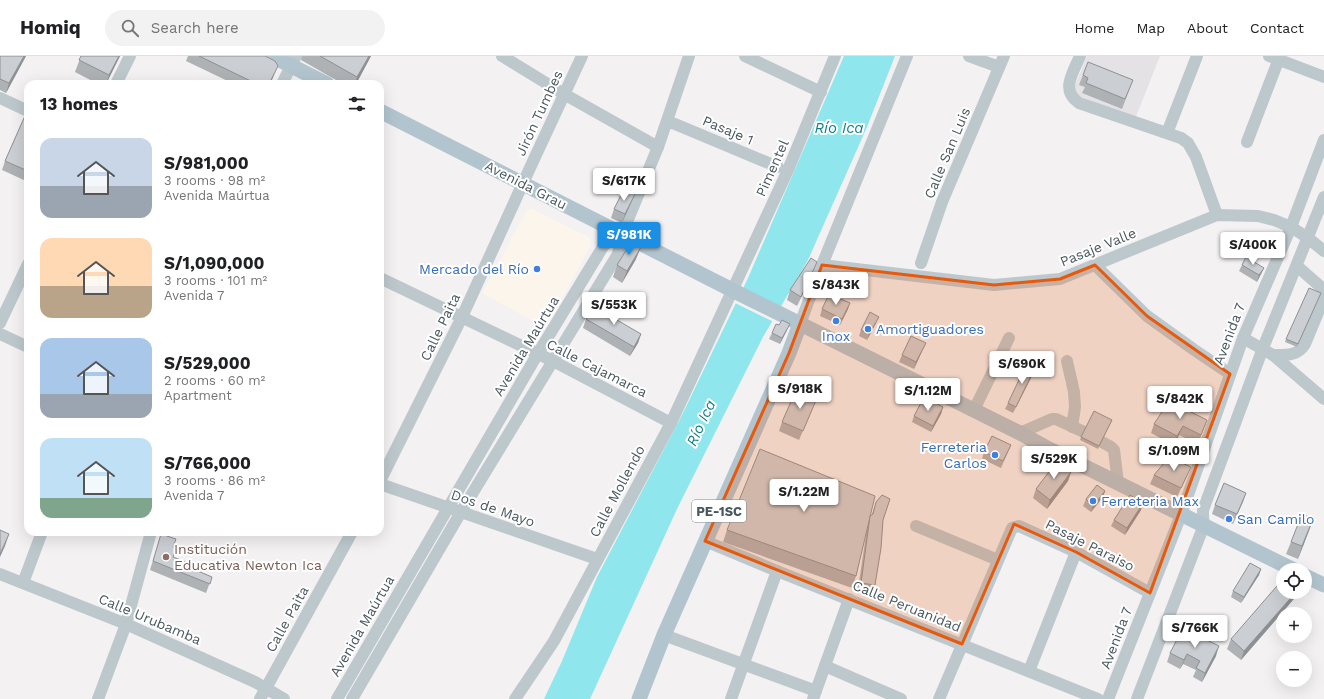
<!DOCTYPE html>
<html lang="en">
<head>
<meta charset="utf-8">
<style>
  body { margin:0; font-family:"Work Sans",sans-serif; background:#f2f2f2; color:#202124; height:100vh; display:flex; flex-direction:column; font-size:15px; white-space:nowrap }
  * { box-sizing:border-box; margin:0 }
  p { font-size:13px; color:#757577 }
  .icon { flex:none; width:22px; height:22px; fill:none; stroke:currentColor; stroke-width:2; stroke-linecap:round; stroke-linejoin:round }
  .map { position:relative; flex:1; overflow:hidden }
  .details { position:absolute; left:24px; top:24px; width:360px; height:456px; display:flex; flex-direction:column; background:#fff; border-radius:12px; box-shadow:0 4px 16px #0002 }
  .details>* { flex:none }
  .tools { position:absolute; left:1276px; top:507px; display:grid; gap:8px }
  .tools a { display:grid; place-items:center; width:36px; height:36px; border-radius:50%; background:#fff; box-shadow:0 4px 16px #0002; font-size:20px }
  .price { position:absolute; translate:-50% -34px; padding:0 9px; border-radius:4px; background:#fff; color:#222; font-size:13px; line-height:26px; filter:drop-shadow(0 1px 2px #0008) }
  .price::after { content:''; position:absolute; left:50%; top:24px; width:12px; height:9px; margin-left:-6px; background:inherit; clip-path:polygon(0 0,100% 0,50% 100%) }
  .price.active { background:#1b8fe3; color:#fff }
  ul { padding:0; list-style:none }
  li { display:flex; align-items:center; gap:12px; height:100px; padding:0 16px }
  li span { display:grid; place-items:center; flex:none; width:112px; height:80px; border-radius:12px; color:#555 }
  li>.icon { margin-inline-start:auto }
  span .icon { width:48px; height:48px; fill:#fffc; stroke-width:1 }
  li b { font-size:17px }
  h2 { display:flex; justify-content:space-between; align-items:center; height:48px; padding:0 16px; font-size:17px }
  header { display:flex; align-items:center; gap:24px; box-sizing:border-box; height:56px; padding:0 20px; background:#fff; border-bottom:1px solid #e0e0e0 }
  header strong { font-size:19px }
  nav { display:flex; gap:22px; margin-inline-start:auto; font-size:14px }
  .search { width:280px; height:36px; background:#f2f2f2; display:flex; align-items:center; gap:10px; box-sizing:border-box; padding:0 14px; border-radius:22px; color:#757577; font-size:15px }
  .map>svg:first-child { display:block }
</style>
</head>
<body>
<header>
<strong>Homiq</strong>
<div class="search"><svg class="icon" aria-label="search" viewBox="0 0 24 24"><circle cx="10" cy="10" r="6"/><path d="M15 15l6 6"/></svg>Search here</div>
<nav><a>Home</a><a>Map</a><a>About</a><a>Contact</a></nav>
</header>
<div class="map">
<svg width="1324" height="643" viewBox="0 0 1324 643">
  <rect width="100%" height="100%" fill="#f3f1f2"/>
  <!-- commercial -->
  <polygon fill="#fcf5ec" points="531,152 590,182 591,189 546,272 482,237 526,156"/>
  <!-- education -->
  <polygon fill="#e4e2e4" points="1087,0 1160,0 1135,63 1072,37"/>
  <!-- water -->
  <polygon fill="#8fe6ec" points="844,0 895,0 867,71 808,204 763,281 677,453 590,643 544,643 562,605 597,521 683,357 748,222"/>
  <!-- pier -->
  <polygon fill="#f3f1f2" points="741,234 781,254 774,266 735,247"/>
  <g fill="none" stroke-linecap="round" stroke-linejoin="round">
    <!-- minor -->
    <g stroke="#bdc8cd" stroke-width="12">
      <polyline points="502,0 564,38 658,91"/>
      <polyline points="745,0 821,36"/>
      <polyline points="969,0 999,11"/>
      <path d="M1080,0C1073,17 1060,34 1079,47L1181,82L1188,87L1196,101L1217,159"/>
      <polyline points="1269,0 1324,21"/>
      <polyline points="116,28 130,0"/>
      <polyline points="282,28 296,0"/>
      <polyline points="0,42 28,55"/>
      <polyline points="667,66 675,68 778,111"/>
      <polyline points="1167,77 1197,0"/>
      <polyline points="1247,86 1280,0"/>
      <polyline points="921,207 942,146 1004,0"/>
      <polyline points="822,209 994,229 1060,223 1217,159 1258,160 1274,164 1291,171 1308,182 1324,195"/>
      <polyline points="1095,209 1147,260 1193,293 1230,318"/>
      <polyline points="1297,210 1323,233 1324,237"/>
      <polyline points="380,222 553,305 671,367"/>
      <polyline points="0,267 28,208"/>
      <polyline points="800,268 822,209 907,0"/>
      <polyline points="0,278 28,291"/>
      <polyline points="1243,282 1273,299 1324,343"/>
      <path d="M1273,299C1286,299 1298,300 1305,288L1324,242"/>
      <polyline points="1067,305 1074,336 1075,351 1072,371"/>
      <polyline points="974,354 1009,282"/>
      <polyline points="1020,377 1052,363 1056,363 1084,376"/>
      <polyline points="1102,386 1111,391 1114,394 1118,427"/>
      <polyline points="380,425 462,261 529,114 582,0"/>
      <polyline points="380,428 597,503"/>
      <polyline points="916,470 998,504"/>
      <polyline points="705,485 777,515 1098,643"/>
      <polyline points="0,518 126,568 255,626 284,643"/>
      <polyline points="23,527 42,476"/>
      <polyline points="664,579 816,635"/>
      <polyline points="825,610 901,643"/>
      <polyline points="1029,615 1076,496"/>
      <polyline points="98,643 126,568 151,476"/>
      <polyline points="260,643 352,476"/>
      <polyline points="337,643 537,299 604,189 622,178"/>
      <polyline points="352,643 461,456 618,198 622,178 658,91 689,0"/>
      <polyline points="515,643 554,585 671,367 788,114 835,0"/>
      <polyline points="731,643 777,515"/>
      <polyline points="813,643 849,543"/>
      <polyline points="939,643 1012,472 1019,470 1076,496 1150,537"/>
      <polyline points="1108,643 1181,459 1243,282 1291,171 1324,84"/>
      <polyline points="1137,643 1204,469 1203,460 1203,454 1263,292 1324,141"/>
    </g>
    <!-- major -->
    <g stroke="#b2c5cf" stroke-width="15">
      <polyline points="272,0 327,28"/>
      <polyline points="380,55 738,237 1020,377 1049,393 1294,514"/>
      <polyline points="1305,520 1324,529"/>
      <polyline points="639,643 664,579 789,297 800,268"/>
    </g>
  </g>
  <!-- wall -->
  <g fill="#afb2b5">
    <polygon points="0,0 26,0 6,37 0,34"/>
    <polygon points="81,0 120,0 106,28 98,28 75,16"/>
    <polygon points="188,0 265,0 274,19 270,28 234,28 186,5"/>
    <polygon points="302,0 371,0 356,28 343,28 301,4"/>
    <polygon points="1088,6 1133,24 1122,53 1082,37 1085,31 1079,29"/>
    <polygon points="28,53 28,121 26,125 2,114 5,105"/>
    <polygon points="631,147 622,167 611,162 614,153"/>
    <polygon points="636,203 622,227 613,221 617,209"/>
    <polygon points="1242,209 1264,212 1257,226 1239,215"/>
    <polygon points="813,216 797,250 787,244 790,234"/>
    <polygon points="1321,237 1297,291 1285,286 1286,283"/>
    <polygon points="822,253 848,253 840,269 820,260"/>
    <polygon points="586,263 641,278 638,287 630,300 583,272"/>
    <polygon points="876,267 867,284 859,280 861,274"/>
    <polygon points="787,274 780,288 769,283 772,277"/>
    <polygon points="926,287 923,293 914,313 899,306 902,299"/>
    <polygon points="1033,318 1013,357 1005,353 1008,347"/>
    <polygon points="813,351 799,384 779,375 782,366"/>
    <polygon points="943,351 941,358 931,376 912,366 914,360"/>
    <polygon points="1112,364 1098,393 1080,384 1081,381"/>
    <polygon points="1207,364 1198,388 1179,379 1174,389 1151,377 1154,368"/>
    <polygon points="1011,389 1001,412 982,403 984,396"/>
    <polygon points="1071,416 1068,425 1047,453 1033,442 1036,433"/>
    <polygon points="1154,419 1187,420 1177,441 1150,428"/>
    <polygon points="1105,435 1103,441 1091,456 1083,450 1086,443"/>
    <polygon points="1246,437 1233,468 1212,458 1215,449"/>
    <polygon points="876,446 883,464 875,529 873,536 858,533 867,472 856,520 852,532 723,486 727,474 870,462 872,458"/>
    <polygon points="1141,454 1125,479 1111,470 1114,464"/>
    <polygon points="1313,463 1298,503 1286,498 1291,486"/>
    <polygon points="161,478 173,491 173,501 193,513 212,521 206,537 150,514"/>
    <polygon points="1261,513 1259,519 1241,547 1231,541 1233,535"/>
    <polygon points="1299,537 1241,604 1227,593 1231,583"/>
    <polygon points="1170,597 1216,600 1202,626 1193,621 1196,614 1183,608 1180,613 1167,606"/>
  </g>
  <!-- shaded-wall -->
  <g fill="#8e9194">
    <polygon points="24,0 26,0 6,37 9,27"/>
    <polygon points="119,0 120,0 106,28 109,19"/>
    <polygon points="369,0 371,0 356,28 355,28 357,21"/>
    <polygon points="278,10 270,28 269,28"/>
    <polygon points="635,138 631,147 622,167 625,158"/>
    <polygon points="641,191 636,203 622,227 627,215"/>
    <polygon points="817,206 813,216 797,250 801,241"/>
    <polygon points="1264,212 1257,226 1259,219"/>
    <polygon points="850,247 848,253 840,269 842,263"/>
    <polygon points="879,261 876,267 867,284 869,278"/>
    <polygon points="790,268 780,288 782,282"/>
    <polygon points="641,278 638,287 630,300 634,291"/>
    <polygon points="926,287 923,293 914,313 916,306"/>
    <polygon points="1035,311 1033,318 1013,357 1016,351"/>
    <polygon points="943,351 941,358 931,376 933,370"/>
    <polygon points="1183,370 1179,379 1174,389 1177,380"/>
    <polygon points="1071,416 1068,425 1047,453 1050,444"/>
    <polygon points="1105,435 1103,441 1091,456 1093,450"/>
    <polygon points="1246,437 1243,446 1233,468 1237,458"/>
    <polygon points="1143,447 1141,454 1125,479 1127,472"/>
    <polygon points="1313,463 1309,475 1298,503 1302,490"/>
    <polygon points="9,478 5,490 0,501 0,498"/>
    <polygon points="1261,513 1259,519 1241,547 1244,541"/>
    <polygon points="1296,536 1300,536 1299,537 1241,604 1244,595"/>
    <polygon points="1219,590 1216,600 1202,626 1205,617"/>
    <polygon points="1187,598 1183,608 1180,613 1184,604"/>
  </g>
  <!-- building -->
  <g fill="#cbcfd3" stroke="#8e9194">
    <polygon points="0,0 24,0 9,27 0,23"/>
    <polygon points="81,0 119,0 109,19 79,4"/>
    <polygon points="199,0 265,0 275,5 278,10 269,28 257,28"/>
    <polygon points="320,0 369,0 357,21"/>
    <polygon points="1088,6 1133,24 1125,43 1086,27 1088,22 1083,19"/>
    <polygon points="28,53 28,115 5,105"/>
    <polygon points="624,133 635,138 625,158 614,153"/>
    <polygon points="635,187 641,191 627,215 617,209 630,188"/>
    <polygon points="1246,201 1264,212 1259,219 1242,209"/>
    <polygon points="811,202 817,206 801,241 790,234"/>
    <polygon points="1309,232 1321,237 1298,288 1286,283"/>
    <polygon points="829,238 850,247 842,263 822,253"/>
    <polygon points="593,250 641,278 634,291 586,263"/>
    <polygon points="870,256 879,261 869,278 861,274"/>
    <polygon points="782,264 790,268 782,282 772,277 776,268 779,269"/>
    <polygon points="911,280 926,287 916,306 902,299"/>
    <polygon points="1027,307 1035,311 1016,351 1008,347"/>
    <polygon points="796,334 817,342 803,375 782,366"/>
    <polygon points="924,341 943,351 933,370 914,360"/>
    <polygon points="1169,345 1207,364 1201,379 1183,370 1177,380 1154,368"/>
    <polygon points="1094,355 1112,364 1099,390 1081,381"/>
    <polygon points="992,380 1011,389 1003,405 984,396"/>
    <polygon points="760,393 875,440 856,520 727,474"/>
    <polygon points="1169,401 1191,411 1181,432 1154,419"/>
    <polygon points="1057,405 1071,416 1050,444 1036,433"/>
    <polygon points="1224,427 1246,437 1237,458 1215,449"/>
    <polygon points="1097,429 1105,435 1093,450 1086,443"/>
    <polygon points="882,439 890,443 883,464 881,492 875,529 861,527 870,460 873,458 876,446"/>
    <polygon points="1130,439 1143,447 1127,472 1114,464"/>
    <polygon points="1302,458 1313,463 1302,490 1291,486"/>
    <polygon points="0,474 9,478 0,498"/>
    <polygon points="161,478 176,483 173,491 176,492 173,501 194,509 193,513 212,521 210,528 153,505"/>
    <polygon points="1250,507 1261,513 1244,541 1233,535"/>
    <polygon points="1283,523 1283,536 1296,536 1244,595 1231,583"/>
    <polygon points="1183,572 1219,590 1205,617 1196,612 1200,605 1187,598 1184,604 1170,597"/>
  </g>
  <!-- marked area -->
  <path fill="#e8590c" fill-opacity="0.2" stroke="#e8590c" stroke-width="3" stroke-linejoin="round" d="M822,209L994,229L1060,223L1095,209L1147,260L1230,318L1150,537L1076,496L1014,468L962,588L705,485L789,297Z"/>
  <!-- markers -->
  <g fill="#3f7fe0" stroke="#fff" stroke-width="1.5">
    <circle cx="537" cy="213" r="4"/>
    <circle cx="836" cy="265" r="4"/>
    <circle cx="868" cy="273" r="4"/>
    <circle cx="995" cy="399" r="4"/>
    <circle cx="1093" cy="445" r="4"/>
    <circle cx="1229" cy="463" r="4"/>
  </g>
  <circle fill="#8d6e63" stroke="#fff" stroke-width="1.5" cx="166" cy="501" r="4"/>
  <g text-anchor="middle" stroke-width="4" stroke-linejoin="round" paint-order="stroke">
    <!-- shield labels -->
    <rect fill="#fff" stroke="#808a8f" stroke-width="1" x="692" y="444" width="54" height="22" rx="3"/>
    <g font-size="13" font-weight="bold" fill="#49585f">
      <text x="719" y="460">PE-1SC</text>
    </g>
    <!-- street labels -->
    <g font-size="14" fill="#49585f" stroke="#fff">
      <text transform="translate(539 57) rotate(-65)" y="5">Jirón Tumbes</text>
      <text transform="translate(728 74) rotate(23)" y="5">Pasaje 1</text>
      <text transform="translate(947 97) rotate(-67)" y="5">Calle San Luis</text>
      <text transform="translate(772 112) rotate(-66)" y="5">Pimentel</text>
      <text transform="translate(526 129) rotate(27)" y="5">Avenida Grau</text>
      <text transform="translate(1098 191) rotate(-22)" y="5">Pasaje Valle</text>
      <text transform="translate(440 271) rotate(-64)" y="5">Calle Paita</text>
      <text transform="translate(1229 278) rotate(-69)" y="5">Avenida 7</text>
      <text transform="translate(526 290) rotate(-59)" y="5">Avenida Maúrtua</text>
      <text transform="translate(597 312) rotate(27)" y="5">Calle Cajamarca</text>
      <text transform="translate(617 435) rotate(-62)" y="5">Calle Mollendo</text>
      <text transform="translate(493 452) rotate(19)" y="5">Dos de Mayo</text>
      <text transform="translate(1090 489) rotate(27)" y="5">Pasaje Paraiso</text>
      <text transform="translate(907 550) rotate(22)" y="5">Calle Peruanidad</text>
      <text transform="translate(150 563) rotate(23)" y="5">Calle Urubamba</text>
      <text transform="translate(287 563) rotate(-61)" y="5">Calle Paita</text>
      <text transform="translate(362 570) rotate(-60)" y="5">Avenida Maúrtua</text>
      <text transform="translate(1116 582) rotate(-69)" y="5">Avenida 7</text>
    </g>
    <!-- shop labels -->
    <g font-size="14" fill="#366cbe" stroke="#fff" text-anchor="start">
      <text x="529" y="218" text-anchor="end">Mercado del Río</text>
      <text x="876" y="278">Amortiguadores</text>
      <text x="836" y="285" text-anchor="middle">Inox</text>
      <text x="987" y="396" text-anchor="end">Ferreteria<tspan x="987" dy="16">Carlos</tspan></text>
      <text x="1101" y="450">Ferreteria Max</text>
      <text x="1237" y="468">San Camilo</text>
    </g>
    <!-- education labels -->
    <g font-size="14" fill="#785e54" stroke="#fff" text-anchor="start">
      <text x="174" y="498">Institución<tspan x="174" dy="16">Educativa Newton Ica</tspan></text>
    </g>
    <!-- water labels -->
    <g font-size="15" font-style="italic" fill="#0f7e86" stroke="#fff">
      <text x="839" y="77">Río Ica</text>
      <text transform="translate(701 367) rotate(-65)" y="5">Río Ica</text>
    </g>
  </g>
</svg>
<div class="tools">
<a><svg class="icon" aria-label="locate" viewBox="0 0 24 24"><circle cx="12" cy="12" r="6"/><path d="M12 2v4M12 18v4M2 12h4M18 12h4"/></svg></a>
<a>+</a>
<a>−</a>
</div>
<b class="price" style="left:624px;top:146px">S/617K</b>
<b class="price active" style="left:629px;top:200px">S/981K</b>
<b class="price" style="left:1253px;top:210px">S/400K</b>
<b class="price" style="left:836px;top:250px">S/843K</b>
<b class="price" style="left:614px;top:270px">S/553K</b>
<b class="price" style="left:1022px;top:329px">S/690K</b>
<b class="price" style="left:800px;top:354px">S/918K</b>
<b class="price" style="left:928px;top:356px">S/1.12M</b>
<b class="price" style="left:1180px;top:364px">S/842K</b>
<b class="price" style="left:1174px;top:416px">S/1.09M</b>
<b class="price" style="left:1054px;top:424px">S/529K</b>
<b class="price" style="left:804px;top:457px">S/1.22M</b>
<b class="price" style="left:1195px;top:593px">S/766K</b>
<section class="details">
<h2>13 homes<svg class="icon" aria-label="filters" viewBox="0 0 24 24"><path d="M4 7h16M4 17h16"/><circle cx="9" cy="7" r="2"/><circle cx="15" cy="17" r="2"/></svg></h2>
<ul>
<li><span style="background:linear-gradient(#c9d6e8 60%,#9aa5b1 0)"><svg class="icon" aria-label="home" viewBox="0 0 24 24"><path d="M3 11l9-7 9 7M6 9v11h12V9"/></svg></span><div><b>S/981,000</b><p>3 rooms · 98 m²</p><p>Avenida Maúrtua</p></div></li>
<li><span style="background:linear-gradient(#ffd9b3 60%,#b9a48a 0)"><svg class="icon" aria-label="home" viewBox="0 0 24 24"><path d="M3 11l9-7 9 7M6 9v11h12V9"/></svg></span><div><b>S/1,090,000</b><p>3 rooms · 101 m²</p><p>Avenida 7</p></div></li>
<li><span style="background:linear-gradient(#a9c7e8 70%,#9aa5b1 0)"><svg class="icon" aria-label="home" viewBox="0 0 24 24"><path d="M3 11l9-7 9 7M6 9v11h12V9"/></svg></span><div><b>S/529,000</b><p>2 rooms · 60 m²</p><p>Apartment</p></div></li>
<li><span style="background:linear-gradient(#bfe0f5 75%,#7fa58c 0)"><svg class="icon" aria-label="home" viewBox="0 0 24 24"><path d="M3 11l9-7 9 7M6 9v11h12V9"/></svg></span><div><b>S/766,000</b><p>3 rooms · 86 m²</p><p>Avenida 7</p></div></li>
</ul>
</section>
</div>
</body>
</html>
